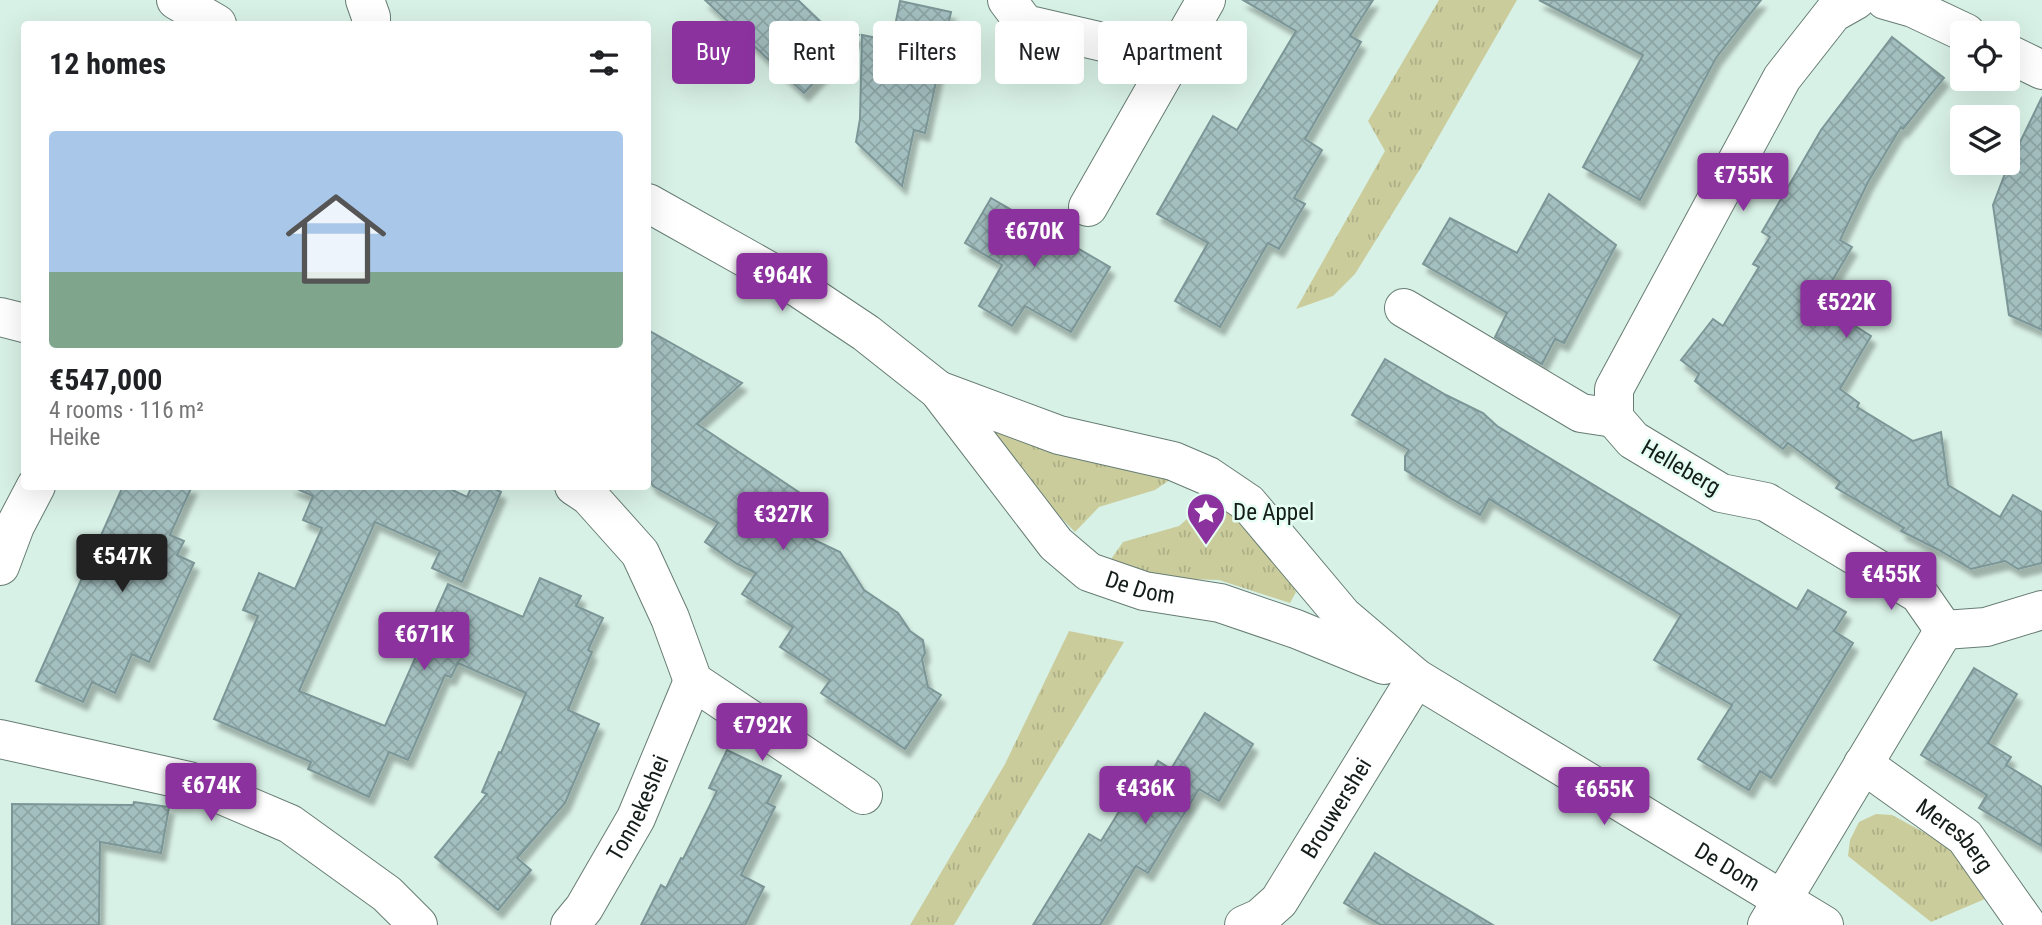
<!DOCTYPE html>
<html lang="en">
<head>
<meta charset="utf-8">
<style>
  body { margin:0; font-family:"Roboto Condensed",sans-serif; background:#f2f2f2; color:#202124; height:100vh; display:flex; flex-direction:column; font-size:26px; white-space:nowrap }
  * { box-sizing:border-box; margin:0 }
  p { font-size:23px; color:#757577 }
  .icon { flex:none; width:38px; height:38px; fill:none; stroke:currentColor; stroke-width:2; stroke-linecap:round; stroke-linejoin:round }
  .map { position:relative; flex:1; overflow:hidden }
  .details { position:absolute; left:21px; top:21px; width:630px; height:469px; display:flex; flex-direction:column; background:#fff; border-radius:7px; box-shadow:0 7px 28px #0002 }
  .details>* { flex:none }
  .banner { position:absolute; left:672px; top:21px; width:665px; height:63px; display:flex; gap:14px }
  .fabs { position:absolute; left:1950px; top:21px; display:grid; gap:14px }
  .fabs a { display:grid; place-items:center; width:70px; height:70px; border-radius:7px; background:#fff; box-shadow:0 7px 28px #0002; font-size:35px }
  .price { position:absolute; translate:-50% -60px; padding:0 16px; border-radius:7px; background:#8b329e; color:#fff; font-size:23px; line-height:46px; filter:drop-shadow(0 2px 4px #0008) }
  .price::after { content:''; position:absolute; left:50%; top:42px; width:21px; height:16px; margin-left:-10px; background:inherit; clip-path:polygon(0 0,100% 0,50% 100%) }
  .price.selected { background:#222; color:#fff }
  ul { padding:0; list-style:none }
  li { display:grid; align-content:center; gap:14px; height:371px; padding:0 28px }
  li+li { border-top:2px solid #e0e0e0 }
  li span { display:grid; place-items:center; height:217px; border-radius:7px; color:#555 }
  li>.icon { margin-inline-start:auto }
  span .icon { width:126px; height:126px; fill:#fffc; stroke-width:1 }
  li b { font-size:30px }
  h2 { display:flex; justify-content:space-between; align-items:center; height:84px; padding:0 28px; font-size:30px }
  .pill { padding:0 24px; border-radius:7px; background:#fff; box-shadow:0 7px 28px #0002; font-size:24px; line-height:63px }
  .pill.selected { background:#8b329e; color:#fff }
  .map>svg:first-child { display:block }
</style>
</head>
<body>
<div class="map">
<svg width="2042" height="925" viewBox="0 0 2042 925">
  <defs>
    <pattern id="grass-tufts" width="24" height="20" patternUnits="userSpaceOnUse" patternTransform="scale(1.75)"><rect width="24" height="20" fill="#cbcc9c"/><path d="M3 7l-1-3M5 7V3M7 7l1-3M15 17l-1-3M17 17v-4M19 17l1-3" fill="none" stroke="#adaf86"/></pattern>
    <pattern id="building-cross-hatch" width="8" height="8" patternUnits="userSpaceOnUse" patternTransform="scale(1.75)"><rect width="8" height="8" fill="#a4bfc0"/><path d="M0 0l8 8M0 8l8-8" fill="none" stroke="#8ca4a4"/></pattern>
    <filter id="shadow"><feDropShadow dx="4.5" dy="8" stdDeviation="2" flood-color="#0004"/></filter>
  </defs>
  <rect width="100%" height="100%" fill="#d8f1e6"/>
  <!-- grass -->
  <g fill="url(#grass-tufts)">
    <polygon points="1439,0 1517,0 1420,169 1355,274 1333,296 1296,309 1385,151 1368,121"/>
    <polygon points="1003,427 1174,477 1155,490 1099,507 1075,532 1040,496 990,435"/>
    <polygon points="1210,499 1239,516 1277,562 1296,592 1290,603 1219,580 1155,578 1109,562 1123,542 1179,526"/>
    <polygon points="1069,631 1124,642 954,925 910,925 1005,764"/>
    <polygon points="1876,814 1892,815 1949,846 1985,899 1931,922 1848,856 1850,840 1859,822"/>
  </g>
  <!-- building -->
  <g fill="url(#building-cross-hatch)" stroke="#7c9697" stroke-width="2" filter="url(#shadow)">
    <polygon points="705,0 798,0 826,27 859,35 804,93"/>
    <polygon points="1243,0 1373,0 1350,36 1361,42 1305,139 1322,150 1294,198 1305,204 1279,249 1268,243 1220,327 1175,301 1208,243 1157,214 1213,116 1237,130 1296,31"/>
    <polygon points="1539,0 1761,0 1716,58 1640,200 1583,167 1643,55"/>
    <polygon points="900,1 951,12 925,133 914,130 902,186 856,142 860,119 862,35 892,41"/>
    <polygon points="1892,37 1944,78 1903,129 1901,127 1868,182 1840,240 1852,247 1819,303 1871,336 1840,389 1859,403 1857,407 1913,441 1941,432 1948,485 1968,497 2000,517 2013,495 2042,512 2042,563 2018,569 2005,561 1971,569 1937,549 1901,531 1904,528 1836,488 1840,482 1788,443 1783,449 1730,409 1695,381 1699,374 1681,360 1713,319 1723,326 1759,267 1753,264 1770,237 1762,232 1821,130"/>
    <polygon points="2042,97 2042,330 2009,315 1993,205 2006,171"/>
    <polygon points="1549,194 1616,245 1564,343 1555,339 1542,364 1495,337 1507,313 1423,264 1450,218 1517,253"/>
    <polygon points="991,198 1110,267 1071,332 1025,306 1012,326 979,306 1002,265 965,243"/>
    <polygon points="648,330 742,383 697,424 821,507 804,535 840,552 864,590 898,613 910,631 923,640 925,653 922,659 928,687 941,695 905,749 821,693 830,680 780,647 793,627 742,594 756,573 737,564 705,542 718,523 653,486 648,477"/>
    <polygon points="1385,359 1446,395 1483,413 1497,426 1797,609 1808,590 1846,612 1834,631 1853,643 1771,778 1760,771 1749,790 1698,759 1732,705 1654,660 1681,615 1489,499 1480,515 1450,498 1405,470 1405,456 1409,450 1352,415"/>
    <polygon points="123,486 192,486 170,535 184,541 177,555 194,563 149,662 132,654 115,693 92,682 83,702 36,681"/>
    <polygon points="291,486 444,486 467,497 472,486 489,486 501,492 462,582 432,568 440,551 375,522 299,691 385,726 448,584 523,617 540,578 581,596 576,606 603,618 588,650 592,652 568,710 599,724 565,803 517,858 531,870 498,910 435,857 487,794 482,792 499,752 501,753 526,693 458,663 451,677 445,675 408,760 389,752 369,797 308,769 311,762 214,719 258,616 243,610 259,573 295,589 322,528 303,520 313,496"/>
    <polygon points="1974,668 2017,694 1988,743 2011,757 2006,765 2042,787 2042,846 1979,808 1987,795 1921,755"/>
    <polygon points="1205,713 1253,744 1219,801 1199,789 1148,873 1136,866 1100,925 1033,925 1089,834 1101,841 1131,792 1137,796 1158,761 1171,769"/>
    <polygon points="727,750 781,776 767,803 775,807 741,875 764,887 745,925 641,925 661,885 666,888 681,858 683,859 717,791 709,788"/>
    <polygon points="134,802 169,807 161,853 100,842 99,925 12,925 12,804 133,805"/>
    <polygon points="1375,853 1405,872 1493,925 1381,925 1344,903"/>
  </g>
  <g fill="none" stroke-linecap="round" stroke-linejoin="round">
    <!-- minor casing -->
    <g stroke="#677d74" stroke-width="40">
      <g id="minor">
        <polyline points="176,0 217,24"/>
        <polyline points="365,0 371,17 371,24"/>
        <polyline points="1007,0 1025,24 1172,58"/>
        <polyline points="1885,0 1913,8 1966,33"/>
        <polyline points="2007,53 2042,70"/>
        <path id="s1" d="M648,203L794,285L866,333L938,390L1056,544L1089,572L1144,591L1220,603L1296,629L1384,665"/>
        <polyline points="1088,207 1206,0"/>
        <polyline points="1404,308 1581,413 1614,418"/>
        <polyline points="0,317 24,323"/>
        <path id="s2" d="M938,390L1059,435L1173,461L1208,476L1248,503L1343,616L1416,678L1824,925"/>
        <polyline points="574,486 589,496 640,553 670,618 693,681 863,795"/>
        <polyline points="0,566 15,526 36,486"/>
        <polyline points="1944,630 1986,627 2042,610"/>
        <polyline points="0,739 189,781 290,824 387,894 418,925"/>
        <path id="s3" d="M1863,764L1965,837L2027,925"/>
        <path id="s4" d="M570,925L584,908L636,818L693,681"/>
        <path id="s5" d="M1244,925L1260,918L1279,901L1416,678"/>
        <polyline points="1767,925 1944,630 1919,594 1766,502 1721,493 1633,440 1614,418 1614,389 1782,78 1833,13 1856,0"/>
      </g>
    </g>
    <!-- minor -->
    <use href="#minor" stroke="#fff" stroke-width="38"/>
  </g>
  <!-- icons -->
  <defs>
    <g id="sight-pin" transform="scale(2.0125)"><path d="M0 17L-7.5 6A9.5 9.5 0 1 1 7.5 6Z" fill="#8b329e" stroke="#e5fef3"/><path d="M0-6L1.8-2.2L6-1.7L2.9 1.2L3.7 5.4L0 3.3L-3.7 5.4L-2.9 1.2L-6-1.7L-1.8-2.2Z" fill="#fff"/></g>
  </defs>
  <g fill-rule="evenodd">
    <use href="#sight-pin" x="1206" y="512"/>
  </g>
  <g text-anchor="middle" stroke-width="5" stroke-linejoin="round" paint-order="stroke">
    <!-- street labels -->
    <g font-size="23" fill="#141d19" stroke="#e5fef3">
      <text transform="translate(1681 467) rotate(30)" y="8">Helleberg</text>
      <text dy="8" stroke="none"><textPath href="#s1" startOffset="637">De Dom</textPath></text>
      <text dy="8" stroke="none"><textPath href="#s4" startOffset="136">Tonnekeshei</textPath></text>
      <text dy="8" stroke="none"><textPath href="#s5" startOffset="152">Brouwershei</textPath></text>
      <text dy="8" stroke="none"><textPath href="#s3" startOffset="117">Meresberg</textPath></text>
      <text dy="8" stroke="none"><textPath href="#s2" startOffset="940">De Dom</textPath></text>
    </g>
    <!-- poi labels -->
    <g font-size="23" fill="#141d19" stroke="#e5fef3" text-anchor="start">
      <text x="1233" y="520">De Appel</text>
    </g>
  </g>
</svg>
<div class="fabs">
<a><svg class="icon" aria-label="locate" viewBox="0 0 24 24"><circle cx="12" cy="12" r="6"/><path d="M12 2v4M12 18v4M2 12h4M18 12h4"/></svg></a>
<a><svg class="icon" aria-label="layers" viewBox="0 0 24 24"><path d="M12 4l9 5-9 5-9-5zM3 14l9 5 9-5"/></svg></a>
</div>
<b class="price" style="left:1743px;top:213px">€755K</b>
<b class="price" style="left:1034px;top:269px">€670K</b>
<b class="price" style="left:782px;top:313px">€964K</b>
<b class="price" style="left:1846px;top:340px">€522K</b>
<b class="price" style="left:783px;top:552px">€327K</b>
<b class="price selected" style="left:122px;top:594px">€547K</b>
<b class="price" style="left:1891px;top:612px">€455K</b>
<b class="price" style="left:424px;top:672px">€671K</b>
<b class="price" style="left:762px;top:763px">€792K</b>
<b class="price" style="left:211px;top:823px">€674K</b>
<b class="price" style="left:1145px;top:826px">€436K</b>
<b class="price" style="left:1604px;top:827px">€655K</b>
<div class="banner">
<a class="pill selected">Buy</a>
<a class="pill">Rent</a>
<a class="pill">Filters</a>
<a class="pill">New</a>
<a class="pill">Apartment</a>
</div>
<section class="details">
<h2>12 homes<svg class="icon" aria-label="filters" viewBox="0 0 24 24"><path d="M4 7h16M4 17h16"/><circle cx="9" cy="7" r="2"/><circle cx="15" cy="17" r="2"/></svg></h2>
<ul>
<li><span style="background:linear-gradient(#a9c7e8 65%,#7fa58c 0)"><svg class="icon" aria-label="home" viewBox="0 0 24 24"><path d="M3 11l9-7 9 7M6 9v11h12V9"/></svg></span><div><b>€547,000</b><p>4 rooms · 116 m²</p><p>Heike</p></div></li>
</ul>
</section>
</div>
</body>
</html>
